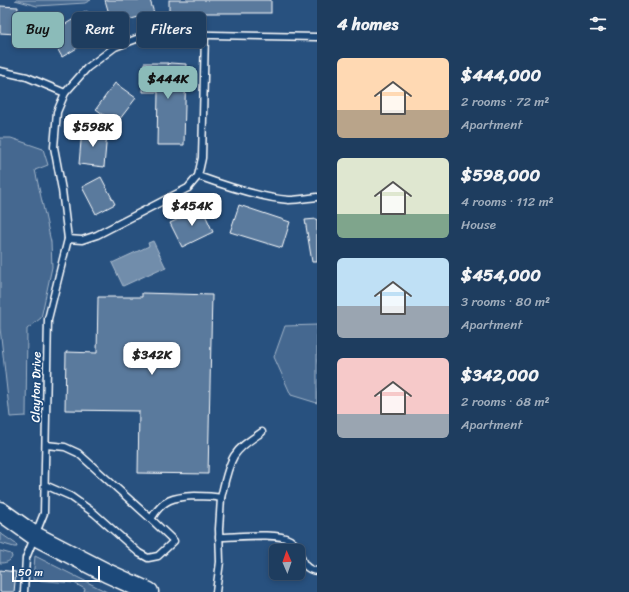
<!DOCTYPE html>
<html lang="en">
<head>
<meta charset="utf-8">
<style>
  body { margin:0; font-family:Sriracha,sans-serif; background:#2b4868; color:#f1f3f6; height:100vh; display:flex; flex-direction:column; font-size:15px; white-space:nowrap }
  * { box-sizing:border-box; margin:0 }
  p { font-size:13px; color:#a1aebd }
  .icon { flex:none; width:22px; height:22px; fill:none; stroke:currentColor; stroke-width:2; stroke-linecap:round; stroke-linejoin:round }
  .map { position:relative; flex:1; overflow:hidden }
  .panel { display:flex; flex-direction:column; background:#1e3d5f; width:312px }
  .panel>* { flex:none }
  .guide { position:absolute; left:12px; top:12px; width:245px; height:36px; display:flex; gap:8px }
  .needle { width:26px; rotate:358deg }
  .tools { position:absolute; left:269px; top:544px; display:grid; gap:8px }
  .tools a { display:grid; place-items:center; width:36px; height:36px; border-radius:6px; background:#1e3d5f; box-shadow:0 2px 6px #0003,0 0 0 1px #3c5674; font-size:20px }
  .scale { position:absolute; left:12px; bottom:10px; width:88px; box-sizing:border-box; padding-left:4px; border:2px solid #fff; border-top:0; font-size:11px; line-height:14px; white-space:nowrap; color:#fff; -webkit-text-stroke:3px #1f4a7a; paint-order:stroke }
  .price { position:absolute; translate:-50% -34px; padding:0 9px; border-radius:8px; background:#fff; color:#222; font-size:13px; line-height:26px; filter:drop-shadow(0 1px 2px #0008) }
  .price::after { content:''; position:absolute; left:50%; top:24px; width:12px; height:9px; margin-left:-6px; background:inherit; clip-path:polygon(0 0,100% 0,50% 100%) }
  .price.selected { background:#8bbbb9; color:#111 }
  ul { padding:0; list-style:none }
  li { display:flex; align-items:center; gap:12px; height:100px; padding:0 20px }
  li span { display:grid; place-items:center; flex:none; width:112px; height:80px; border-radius:6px; color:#555 }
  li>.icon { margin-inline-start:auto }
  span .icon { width:48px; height:48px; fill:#fffc; stroke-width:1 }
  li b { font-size:17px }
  h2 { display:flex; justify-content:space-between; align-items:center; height:48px; padding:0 20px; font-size:17px }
  .tag { padding:0 14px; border-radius:6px; background:#1e3d5f; box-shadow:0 2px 6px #0003,0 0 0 1px #3c5674; font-size:14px; line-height:36px }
  .tag.selected { background:#8bbbb9; color:#111 }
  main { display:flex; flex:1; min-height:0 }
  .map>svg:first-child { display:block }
</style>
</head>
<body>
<main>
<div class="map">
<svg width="317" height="592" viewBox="0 0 317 592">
  <rect width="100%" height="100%" fill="#28517f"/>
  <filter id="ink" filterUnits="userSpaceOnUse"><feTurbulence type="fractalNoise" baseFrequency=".025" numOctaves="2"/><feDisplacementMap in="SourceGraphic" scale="8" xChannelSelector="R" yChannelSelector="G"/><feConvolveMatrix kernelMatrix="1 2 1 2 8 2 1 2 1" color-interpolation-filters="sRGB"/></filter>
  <g filter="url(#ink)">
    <!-- green -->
    <g fill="#446890" stroke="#a2b4c8">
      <polygon points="15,0 91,0 85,3 37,6"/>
      <polygon points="0,138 11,138 43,149 48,165 35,170 51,242 52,267 41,318 27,329 26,416 10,417 0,328"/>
      <polygon points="317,325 317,403 291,395 274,357 285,326"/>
      <polygon points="0,533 16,544 17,547 14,547 0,543"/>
      <path d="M0,551L11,554L12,557C10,562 5,563 0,563Z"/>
      <polygon points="35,556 107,592 84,592 85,589 74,583 33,580"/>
    </g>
    <!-- water -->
    <polygon fill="#718dab" stroke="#aabbcd" points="153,241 166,268 161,270 160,269 123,286 112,263 149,246 148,243"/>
    <!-- building -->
    <g fill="#5a7a9d" stroke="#fff">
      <polygon points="105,0 150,0 154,13 112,24"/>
      <rect x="169" y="0" width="102" height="13"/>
      <polygon points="0,6 18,7 16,34 0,33"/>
      <polygon points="87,11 101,34 62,57 49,34"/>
      <polygon points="144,63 168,63 168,65 170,63 186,64 184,145 157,145 158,92 143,92"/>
      <polygon points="115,83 136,98 116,124 96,109"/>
      <polygon points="82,130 107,133 104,167 79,164"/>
      <polygon points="101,177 115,204 96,214 82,187"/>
      <polygon points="239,205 290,222 282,248 230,232"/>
      <polygon points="202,208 213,232 182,247 170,223"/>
      <polygon points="317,219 317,262 312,262 305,220"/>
      <polygon points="142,293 212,295 208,474 138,473 139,411 65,410 66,352 97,353 98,297 142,297"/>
      <polygon points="0,570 16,572 14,592 0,592"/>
    </g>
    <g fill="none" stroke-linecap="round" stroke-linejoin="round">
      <!-- service casing -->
      <g stroke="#fff" stroke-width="9">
        <g id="service">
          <polyline points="0,71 27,77 65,93"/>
          <path d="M198,176C223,185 262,198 289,200C298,200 308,198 317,197"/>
          <polyline points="68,239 82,240 97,235 188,188 198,176 202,158 205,34"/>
          <path d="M46,445L65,447L78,453L151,519C163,499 173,497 195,496C204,496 212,496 221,498L219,529L220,562L216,592"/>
          <polyline points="45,485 70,496 94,513 139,553 148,558 158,556 174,541 151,519"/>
          <path d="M221,498C224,485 227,468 234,456C240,446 252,439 262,432"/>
          <path d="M219,537C235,537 278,532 290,540C304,549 297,569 317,571"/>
          <polyline points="24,592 26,558 44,513 48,319 68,239 62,190 54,147 57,112 65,93 87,68 115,47 139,38 164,34 317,37"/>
        </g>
      </g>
      <!-- secondary casing -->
      <g stroke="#fff" stroke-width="21">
        <polyline id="secondary" points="0,511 35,536 107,573 149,592"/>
      </g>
      <!-- service -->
      <use href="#service" stroke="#1f4a7a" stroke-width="6"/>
      <!-- secondary -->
      <use href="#secondary" stroke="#1f4a7a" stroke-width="18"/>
    </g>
  </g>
  <g text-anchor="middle" stroke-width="3.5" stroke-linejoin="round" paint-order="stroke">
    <!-- street labels -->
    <g font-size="12" fill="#fff" stroke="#1f4a7a">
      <text transform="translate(36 387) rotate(-89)" y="4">Clayton Drive</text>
    </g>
  </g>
</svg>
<div class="tools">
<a><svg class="needle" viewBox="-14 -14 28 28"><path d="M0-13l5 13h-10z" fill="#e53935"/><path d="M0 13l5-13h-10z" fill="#a1aebd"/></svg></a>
</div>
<div class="scale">50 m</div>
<b class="price selected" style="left:168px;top:100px">$444K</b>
<b class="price" style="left:93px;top:148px">$598K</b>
<b class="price" style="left:192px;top:227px">$454K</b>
<b class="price" style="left:152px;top:376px">$342K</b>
<div class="guide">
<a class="tag selected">Buy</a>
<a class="tag">Rent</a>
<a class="tag">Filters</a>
</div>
</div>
<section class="panel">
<h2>4 homes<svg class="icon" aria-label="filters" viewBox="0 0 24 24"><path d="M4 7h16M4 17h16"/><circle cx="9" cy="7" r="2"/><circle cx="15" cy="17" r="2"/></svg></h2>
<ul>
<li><span style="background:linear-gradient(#ffd9b3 65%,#b9a48a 0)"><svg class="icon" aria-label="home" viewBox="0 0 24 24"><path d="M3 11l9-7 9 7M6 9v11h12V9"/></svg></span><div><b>$444,000</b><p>2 rooms · 72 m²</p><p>Apartment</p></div></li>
<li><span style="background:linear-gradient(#dfe7d0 70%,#7fa58c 0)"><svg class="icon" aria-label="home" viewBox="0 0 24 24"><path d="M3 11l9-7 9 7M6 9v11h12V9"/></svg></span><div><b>$598,000</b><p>4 rooms · 112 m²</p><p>House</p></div></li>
<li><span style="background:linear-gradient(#bfe0f5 60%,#9aa5b1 0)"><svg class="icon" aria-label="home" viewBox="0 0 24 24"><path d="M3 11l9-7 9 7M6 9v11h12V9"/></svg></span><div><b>$454,000</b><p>3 rooms · 80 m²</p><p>Apartment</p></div></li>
<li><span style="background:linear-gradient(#f6c9c9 70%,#9aa5b1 0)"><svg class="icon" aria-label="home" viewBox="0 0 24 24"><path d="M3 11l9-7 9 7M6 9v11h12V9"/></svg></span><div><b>$342,000</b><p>2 rooms · 68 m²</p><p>Apartment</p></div></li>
</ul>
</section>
</main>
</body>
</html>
